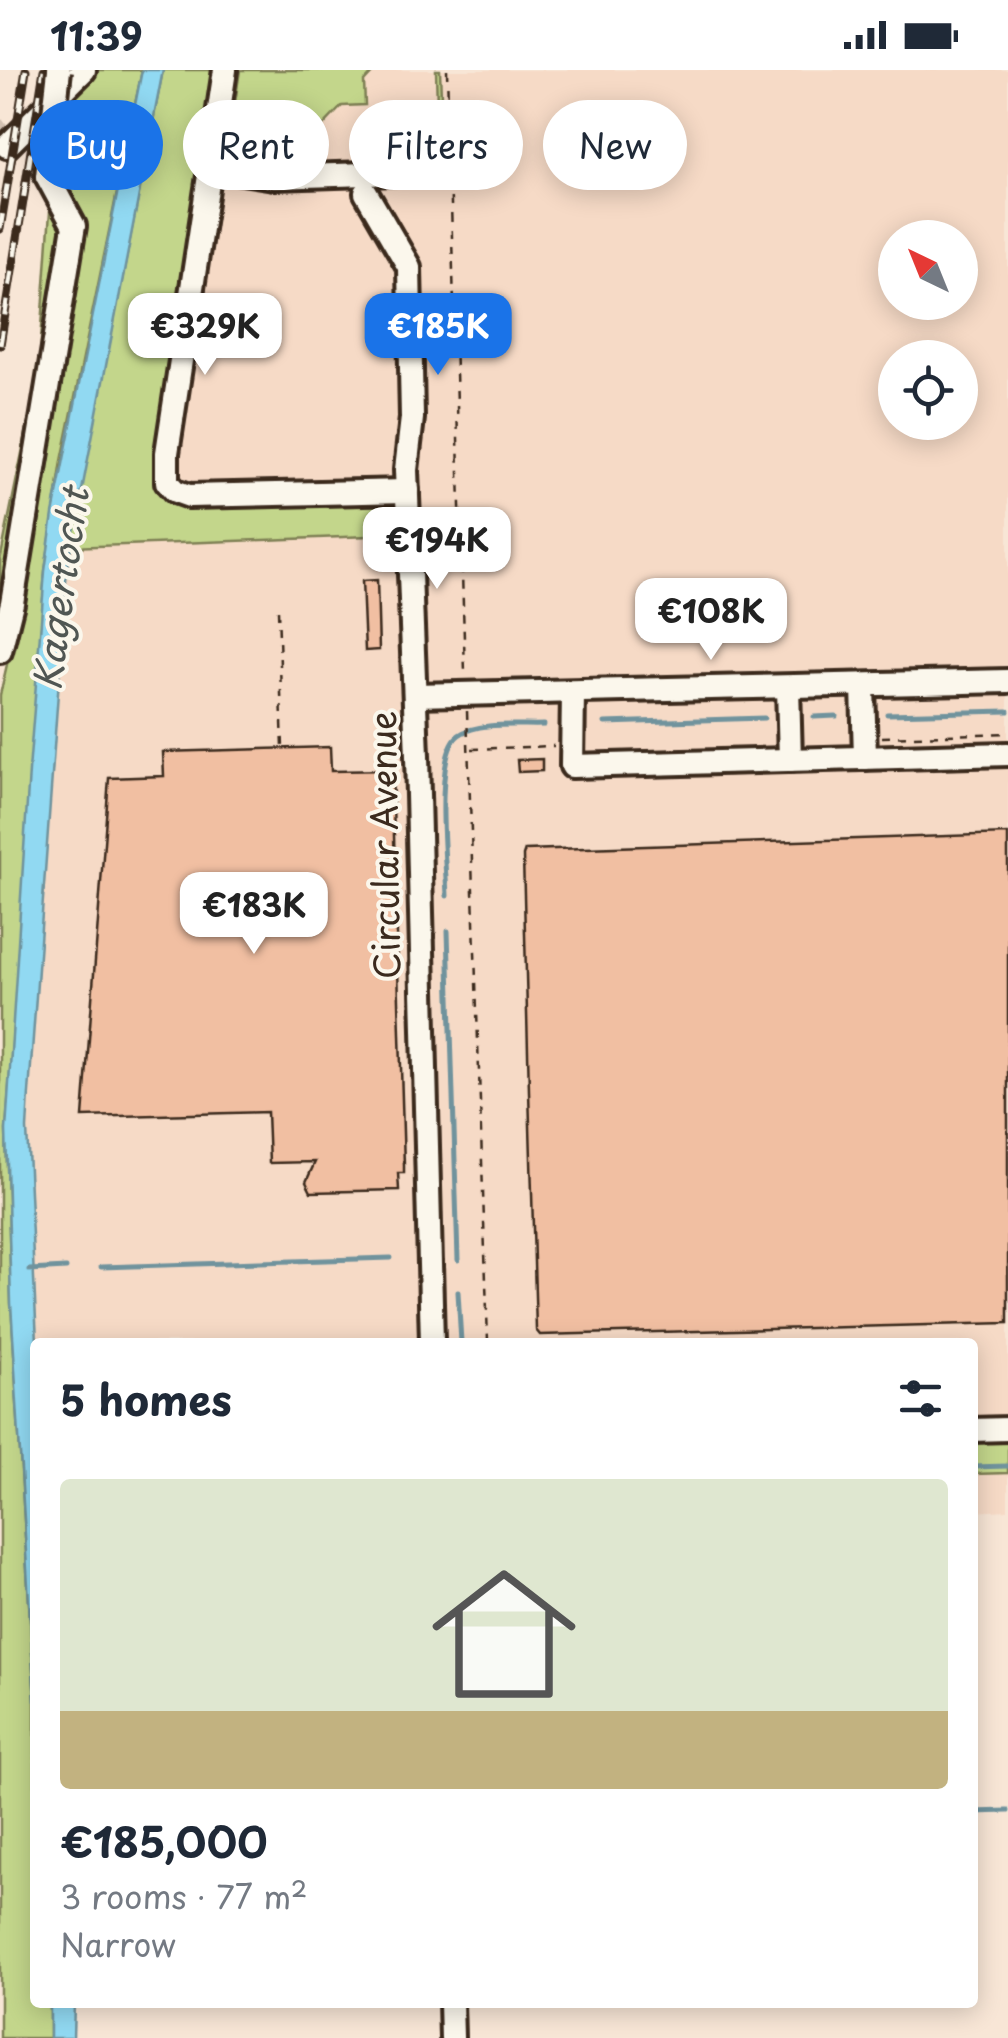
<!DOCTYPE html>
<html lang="en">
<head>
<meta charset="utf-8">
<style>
  body { margin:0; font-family:"Playpen Sans",sans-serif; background:#f2f2f3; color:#1f2937; height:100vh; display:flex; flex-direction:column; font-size:38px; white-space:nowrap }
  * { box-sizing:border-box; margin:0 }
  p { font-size:32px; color:#747a83 }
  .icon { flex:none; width:55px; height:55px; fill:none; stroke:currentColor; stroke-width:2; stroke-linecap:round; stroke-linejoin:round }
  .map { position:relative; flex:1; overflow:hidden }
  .panel { position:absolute; left:30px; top:1268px; width:948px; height:670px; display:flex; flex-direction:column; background:#fff; border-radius:10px; box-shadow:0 5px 25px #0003 }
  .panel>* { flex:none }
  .guide { position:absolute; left:30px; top:30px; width:950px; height:90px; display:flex; gap:20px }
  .needle { width:65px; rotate:317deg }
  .tools { position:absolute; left:878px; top:150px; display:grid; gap:20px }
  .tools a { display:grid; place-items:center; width:100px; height:100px; border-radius:50%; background:#fff; box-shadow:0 5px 25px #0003; font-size:50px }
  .price { position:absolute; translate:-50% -85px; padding:0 22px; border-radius:20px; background:#fff; color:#222; font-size:32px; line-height:65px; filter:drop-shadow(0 2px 5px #0008) }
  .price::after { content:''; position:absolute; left:50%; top:60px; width:30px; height:22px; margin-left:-15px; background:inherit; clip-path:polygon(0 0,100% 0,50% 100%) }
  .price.selected { background:#1a73e8; color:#fff }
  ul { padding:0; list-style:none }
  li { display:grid; align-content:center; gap:20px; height:530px; padding:0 30px }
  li+li { border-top:2px solid #e0e1e3 }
  li span { display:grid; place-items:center; height:310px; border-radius:10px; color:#555 }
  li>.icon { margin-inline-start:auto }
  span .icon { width:180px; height:180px; fill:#fffc; stroke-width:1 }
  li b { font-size:42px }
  h2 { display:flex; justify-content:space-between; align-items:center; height:120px; padding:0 30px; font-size:42px }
  .pill { padding:0 35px; border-radius:45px; background:#fff; box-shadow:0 5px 25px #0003; font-size:35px; line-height:90px }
  .pill.selected { background:#1a73e8; color:#fff }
  .status { display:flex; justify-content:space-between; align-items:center; height:70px; padding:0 50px; background:#fff; direction:ltr }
  .status svg { height:28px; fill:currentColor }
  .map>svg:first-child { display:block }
</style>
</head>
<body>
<div class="status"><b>11:39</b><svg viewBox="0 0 49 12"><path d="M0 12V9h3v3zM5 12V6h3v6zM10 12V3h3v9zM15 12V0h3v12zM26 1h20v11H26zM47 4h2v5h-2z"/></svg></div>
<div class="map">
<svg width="1008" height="1968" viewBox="0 0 1008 1968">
  <rect width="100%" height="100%" fill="#f8e6d6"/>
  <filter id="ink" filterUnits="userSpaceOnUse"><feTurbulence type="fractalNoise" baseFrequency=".01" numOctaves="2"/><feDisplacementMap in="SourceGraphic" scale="20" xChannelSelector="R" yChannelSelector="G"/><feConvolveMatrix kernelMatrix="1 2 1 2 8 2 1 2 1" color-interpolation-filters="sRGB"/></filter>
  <g filter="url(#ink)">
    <!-- built -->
    <path fill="#f6dac6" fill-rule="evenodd" d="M154,0H1008V1440L973,1442L972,1272H35L22,1052L56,497ZM895,168H960V232H895ZM895,288H960V352H895Z"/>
    <!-- green -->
    <g fill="#c3d68b" stroke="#7f8054" stroke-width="2.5">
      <polygon points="94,0 142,0 62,391 45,501 6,1060 11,1233 35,1632 35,1932 50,1933 50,1968 0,1968 0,625 14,564 0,538 0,491 39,300 57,41"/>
      <polygon points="163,0 217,0 157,388 155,406 159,417 391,429 396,433 396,465 70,477"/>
      <polygon points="240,0 375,0 364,12 365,35 342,36 303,77 303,91 299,92 294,100 226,91"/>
      <polygon points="436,0 440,0 444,111 439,109"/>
      <polygon points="1008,1371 1008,1403 973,1404 973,1372"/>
    </g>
    <!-- water -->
    <g fill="#91d9f2" stroke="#6f939d" stroke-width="2.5">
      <polygon points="142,0 163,0 67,498 29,1023 27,1059 37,1272 35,1632 11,1233 6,1060 29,701 45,501 53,444"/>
      <polygon points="50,1933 74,1933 73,1968 50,1968"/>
    </g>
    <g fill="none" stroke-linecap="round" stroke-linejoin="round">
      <!-- stream -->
      <g stroke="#6f939d" stroke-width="5">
        <polyline points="887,644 1008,641"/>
        <polyline points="814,647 836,646"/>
        <polyline points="605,653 764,648"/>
        <path d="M447,826C446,794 433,684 459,665C479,651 520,656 544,655"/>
        <polyline points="448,861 458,1190"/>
        <polyline points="101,1197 391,1188"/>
        <polyline points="29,1200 66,1198"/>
        <polyline points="458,1222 461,1272"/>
        <polyline points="972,1397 1008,1396"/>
        <polyline points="972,1742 1008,1741"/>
      </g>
    </g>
    <!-- building -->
    <g fill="#f1bfa2" stroke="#3b2a1e" stroke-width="2.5">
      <polygon points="377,510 379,580 365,581 362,511"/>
      <polygon points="330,677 331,701 392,700 404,1096 404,1103 398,1103 399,1120 311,1122 306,1112 315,1092 269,1093 267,1042 83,1047 109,708 164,706 163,682"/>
      <polygon points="542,689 542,701 518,702 517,690"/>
      <polygon points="1008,764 1008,1253 540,1265 536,1260 529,1021 523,786 525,780"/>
    </g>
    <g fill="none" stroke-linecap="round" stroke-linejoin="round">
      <!-- minor-tunnel -->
      <polyline stroke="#d2c0b1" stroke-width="22" stroke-dasharray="22 11" stroke-linecap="butt" points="0,65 9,58"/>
      <!-- minor casing -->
      <g stroke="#3b2a1e" stroke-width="30">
        <g id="minor">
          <polyline points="225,0 167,383 167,412 175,421 189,426 407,421"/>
          <polyline points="7,76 84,0"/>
          <polyline points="210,97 274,107 428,102"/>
          <polyline points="366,123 409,197 412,348 406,400 417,686 432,1272"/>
          <polyline points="0,581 12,533 74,156 47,106"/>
          <polyline points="863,615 865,688"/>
          <polyline points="788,617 790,690"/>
          <polyline points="573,623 572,696 1008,684"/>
          <polyline points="415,625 1008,611"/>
          <polyline points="972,1360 1008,1359"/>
          <polyline points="451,1932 452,1968"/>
        </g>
      </g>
      <!-- path -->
      <g stroke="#3b2a1e" stroke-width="2.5" stroke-dasharray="8 8" stroke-linecap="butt">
        <polyline points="447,0 465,603"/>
        <polyline points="278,540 283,678"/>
        <polyline points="467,641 488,1272"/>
        <polyline points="882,667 1008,663"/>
        <polyline points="472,679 554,676"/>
      </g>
      <!-- minor -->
      <use href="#minor" stroke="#fbf7ec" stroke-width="22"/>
      <!-- rail casing -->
      <g stroke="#3b2a1e" stroke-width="9">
        <g id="rail">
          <polyline points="0,159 26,0"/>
          <polyline points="0,275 44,0"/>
        </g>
      </g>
      <!-- rail -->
      <use href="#rail" stroke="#fbf7ec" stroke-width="5" stroke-dasharray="15" stroke-linecap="butt"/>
      <!-- minor-bridge casing -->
      <g stroke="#3b2a1e" stroke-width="30" stroke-linecap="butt">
        <polyline id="minor-bridge" points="47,106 59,0"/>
      </g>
      <!-- minor-bridge -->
      <use href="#minor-bridge" stroke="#fbf7ec" stroke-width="22"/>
    </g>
  </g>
  <g text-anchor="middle" stroke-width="8" stroke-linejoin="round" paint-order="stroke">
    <!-- street labels -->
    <g font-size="35" fill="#3b2a1e" stroke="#fbf7ec">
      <text transform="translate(386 775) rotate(-91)" y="12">Circular Avenue</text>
    </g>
    <!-- water labels -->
    <g font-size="38" font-style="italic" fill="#505653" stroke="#fbf7ec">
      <text transform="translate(62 519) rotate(-82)" y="13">Kagertocht</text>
    </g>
  </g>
</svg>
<div class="tools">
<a><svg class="needle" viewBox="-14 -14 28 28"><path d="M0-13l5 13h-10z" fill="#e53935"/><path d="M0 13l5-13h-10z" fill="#747a83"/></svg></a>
<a><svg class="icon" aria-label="locate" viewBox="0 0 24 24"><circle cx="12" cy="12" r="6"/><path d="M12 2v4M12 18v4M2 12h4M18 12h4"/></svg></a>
</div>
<b class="price" style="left:205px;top:308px">€329K</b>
<b class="price selected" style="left:438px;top:308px">€185K</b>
<b class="price" style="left:437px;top:522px">€194K</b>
<b class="price" style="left:711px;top:593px">€108K</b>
<b class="price" style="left:254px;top:887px">€183K</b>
<div class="guide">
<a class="pill selected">Buy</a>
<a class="pill">Rent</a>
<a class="pill">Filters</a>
<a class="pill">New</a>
</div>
<section class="panel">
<h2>5 homes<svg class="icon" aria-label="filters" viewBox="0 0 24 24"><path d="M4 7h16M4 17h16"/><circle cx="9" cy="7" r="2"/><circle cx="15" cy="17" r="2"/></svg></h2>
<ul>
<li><span style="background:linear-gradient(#dfe7d0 75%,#c2b280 0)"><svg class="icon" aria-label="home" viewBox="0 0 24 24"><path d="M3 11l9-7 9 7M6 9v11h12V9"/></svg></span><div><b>€185,000</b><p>3 rooms · 77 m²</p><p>Narrow</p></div></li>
</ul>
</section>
</div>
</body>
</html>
